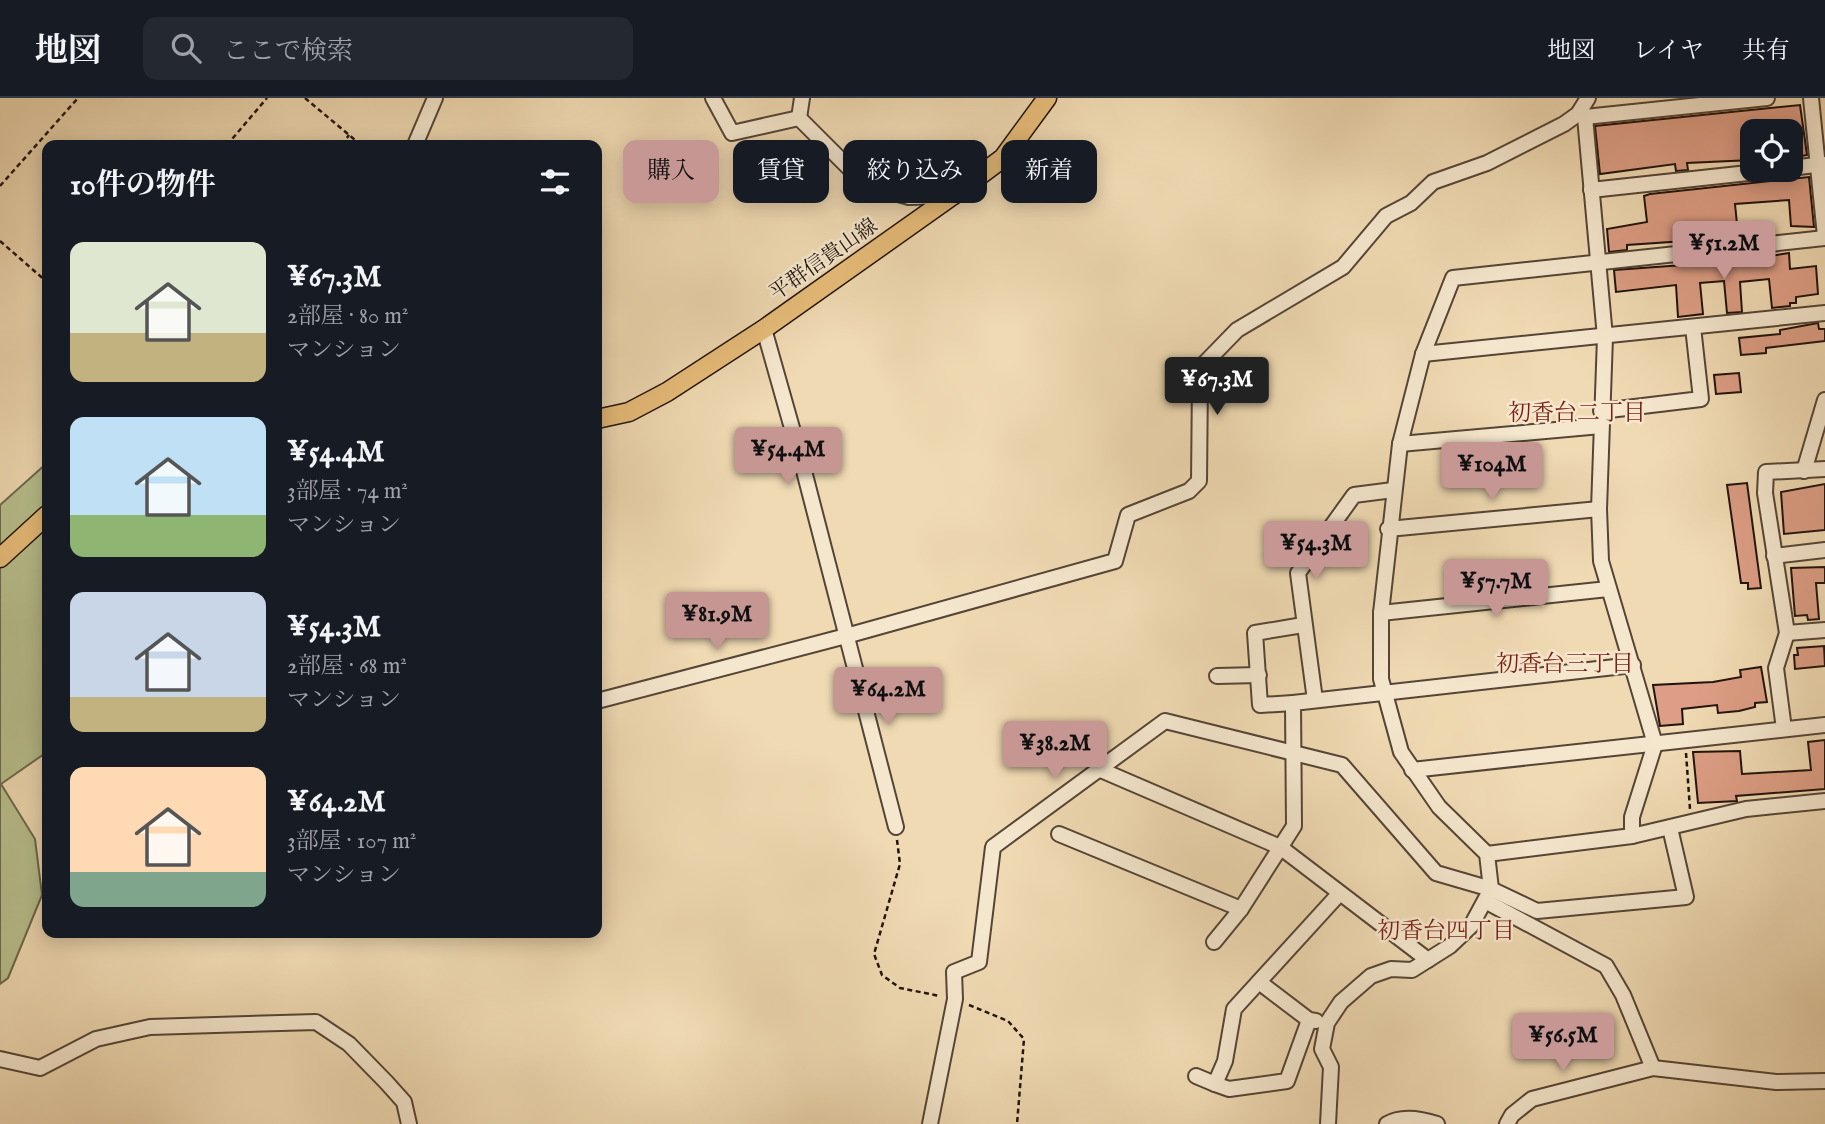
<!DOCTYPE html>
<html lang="ja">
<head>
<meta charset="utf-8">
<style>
  body { margin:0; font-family:"IM FELL English","Noto Serif JP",serif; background:#242831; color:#f1f3f6; height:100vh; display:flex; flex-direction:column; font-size:26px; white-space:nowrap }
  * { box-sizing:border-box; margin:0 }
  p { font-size:23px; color:#9ea1a6 }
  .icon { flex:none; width:38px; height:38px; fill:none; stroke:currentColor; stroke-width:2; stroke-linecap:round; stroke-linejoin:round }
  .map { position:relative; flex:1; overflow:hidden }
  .drawer { position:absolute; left:42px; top:42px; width:560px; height:798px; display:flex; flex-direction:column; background:#171b24; border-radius:14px; box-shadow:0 4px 18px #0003 }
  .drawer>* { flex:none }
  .top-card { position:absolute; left:623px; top:42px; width:665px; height:63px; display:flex; gap:14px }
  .buttons { position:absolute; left:1740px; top:21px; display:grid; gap:14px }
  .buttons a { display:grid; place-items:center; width:63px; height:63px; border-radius:14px; background:#171b24; box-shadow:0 4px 18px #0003; font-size:35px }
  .price { position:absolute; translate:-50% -60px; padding:0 16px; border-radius:7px; background:#c59692; color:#111; font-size:23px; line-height:46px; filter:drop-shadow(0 2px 4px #0008) }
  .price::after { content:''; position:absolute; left:50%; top:42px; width:21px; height:16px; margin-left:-10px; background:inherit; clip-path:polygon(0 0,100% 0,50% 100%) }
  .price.active { background:#222; color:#fff }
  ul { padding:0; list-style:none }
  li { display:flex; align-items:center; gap:21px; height:175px; padding:0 28px }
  li span { display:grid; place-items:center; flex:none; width:196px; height:140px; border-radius:14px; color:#555 }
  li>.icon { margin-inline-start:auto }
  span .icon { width:84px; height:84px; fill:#fffc; stroke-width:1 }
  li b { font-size:30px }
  h2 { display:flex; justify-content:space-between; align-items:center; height:84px; padding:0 28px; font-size:30px }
  .chip { padding:0 24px; border-radius:14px; background:#171b24; box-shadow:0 4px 18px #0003; font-size:24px; line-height:63px }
  .chip.active { background:#c59692; color:#111 }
  header { display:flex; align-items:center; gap:42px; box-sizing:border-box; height:98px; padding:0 35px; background:#171b24; border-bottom:2px solid #363941 }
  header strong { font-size:33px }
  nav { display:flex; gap:38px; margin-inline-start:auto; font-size:24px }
  .search { width:490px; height:63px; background:#242831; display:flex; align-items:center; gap:18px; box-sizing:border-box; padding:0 24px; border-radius:14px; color:#9ea1a6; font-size:26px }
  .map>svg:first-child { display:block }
</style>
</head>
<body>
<header>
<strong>地図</strong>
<div class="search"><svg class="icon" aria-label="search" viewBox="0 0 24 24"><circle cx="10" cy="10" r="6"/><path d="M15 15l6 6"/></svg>ここで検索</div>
<nav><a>地図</a><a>レイヤ</a><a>共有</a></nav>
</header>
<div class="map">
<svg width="1825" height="1026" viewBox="0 0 1825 1026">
  <rect width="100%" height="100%" fill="#f0dab3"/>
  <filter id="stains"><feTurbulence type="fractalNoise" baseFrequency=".00286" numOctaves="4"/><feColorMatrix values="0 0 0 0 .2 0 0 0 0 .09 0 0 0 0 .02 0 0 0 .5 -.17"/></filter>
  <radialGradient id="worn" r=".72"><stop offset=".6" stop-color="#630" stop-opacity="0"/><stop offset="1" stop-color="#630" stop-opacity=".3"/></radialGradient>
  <!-- green -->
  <polygon fill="#b8c08e" stroke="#6c6a4e" stroke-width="2" points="47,365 47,654 1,686 35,741 42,797 8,880 0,886 0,407"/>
  <!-- building -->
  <g fill="#dd9e85" stroke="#21130d" stroke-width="2">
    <polygon points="1800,7 1807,57 1790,60 1790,33 1784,31 1752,33 1752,62 1687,65 1688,72 1676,73 1675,66 1600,76 1595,28"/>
    <polygon points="1809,79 1814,129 1791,128 1789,102 1735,106 1738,136 1729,136 1729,140 1627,147 1627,152 1609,154 1607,131 1647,124 1644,98 1650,96"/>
    <polygon points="1789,155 1790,171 1816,168 1818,196 1796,199 1796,205 1790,205 1790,208 1772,210 1769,181 1740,184 1742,214 1727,215 1724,183 1700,185 1703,216 1678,219 1676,187 1616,194 1614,172 1740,163"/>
    <polygon points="1818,225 1819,231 1825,231 1825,243 1766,250 1766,255 1741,257 1739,240 1780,236 1780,232"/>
    <polygon points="1739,275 1741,294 1716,296 1714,277"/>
    <polygon points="1747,385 1761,490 1748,491 1748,485 1741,485 1727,387"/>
    <polygon points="1825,386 1825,432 1784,436 1781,394"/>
    <polygon points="1825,469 1825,485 1816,485 1819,521 1808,522 1807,517 1795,518 1791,470"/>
    <polygon points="1824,548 1825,568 1795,571 1794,557 1798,557 1797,550"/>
    <polygon points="1761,569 1767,604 1755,605 1755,609 1739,613 1718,615 1717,607 1682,611 1683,626 1660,628 1653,587 1713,584 1741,579 1740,572"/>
    <polygon points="1825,642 1825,691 1736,698 1737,703 1698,705 1693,654 1740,653 1742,676 1811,672 1808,644"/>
  </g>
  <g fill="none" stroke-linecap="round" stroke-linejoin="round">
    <!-- minor casing -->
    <g stroke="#554536" stroke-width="18">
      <g id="minor">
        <polyline points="713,0 732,35 799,20"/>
        <polyline points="1811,0 1825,138"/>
        <polyline points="1580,16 1585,19 1767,0"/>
        <polyline points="799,20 866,87 909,99 952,98"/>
        <polyline points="799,20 802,0"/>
        <polyline points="415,47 435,0"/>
        <polyline points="1790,70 1825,66"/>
        <polyline points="1591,92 1776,72"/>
        <polyline points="764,231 803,369 896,729"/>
        <polyline points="1423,256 1825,215"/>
        <polyline points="1601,313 1701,301 1693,229"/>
        <polyline points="1400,346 1601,328"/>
        <polyline points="1804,373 1825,302"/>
        <polyline points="1388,431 1599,411"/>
        <polyline points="1774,458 1825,452"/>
        <polyline points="1381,515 1608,491"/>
        <polyline points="1787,535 1825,532"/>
        <polyline points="1217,578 1259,577"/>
        <polyline points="1315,602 1298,475 1354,397 1393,392"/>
        <polyline points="597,603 846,538 1115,463 1128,417 1189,393 1199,383 1200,282 1204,266 1237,232 1343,169 1386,118 1411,105 1433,84 1487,65 1564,26 1578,16 1588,0"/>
        <polyline points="1293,605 1260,607 1255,535 1303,527"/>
        <polyline points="1784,631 1776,570 1787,535 1765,395 1766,374 1825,371"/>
        <polyline points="1101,672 1280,749 1428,862"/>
        <polyline points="1412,672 1825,627"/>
        <polyline points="1059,736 1241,811"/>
        <polyline points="1632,738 1746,711 1825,703"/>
        <polyline points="1487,756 1632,738 1632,719 1655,646 1601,463 1599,411 1605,239 1585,19"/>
        <polyline points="1487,804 1606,868 1623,897 1653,970"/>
        <polyline points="1214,844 1241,811 1294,728 1293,605 1633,567"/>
        <polyline points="1259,884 1309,922 1316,923"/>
        <polyline points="1309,922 1287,983 1229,991 1215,986 1225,963 1234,911 1339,796"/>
        <polyline points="0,961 40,970 96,941 150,929 316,924 349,946 387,985 404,1004 409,1026"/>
        <polyline points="1196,978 1215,986"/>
        <polyline points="930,1026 955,901 954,874 979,864 993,749 1165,623 1342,667 1436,775 1491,791 1537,813 1686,799 1670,730"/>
        <polyline points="1328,1026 1331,969 1322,951 1327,925 1341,904 1371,878 1391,871 1412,872 1450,848 1471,828 1491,791 1487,756 1439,709 1401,654 1381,581 1381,515 1400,346 1423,256 1453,180 1825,140"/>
        <path d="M1387,1026C1402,1017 1422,1021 1437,1026"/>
        <polyline points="1507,1026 1512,1017 1532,1001 1653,970 1776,984 1825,983"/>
      </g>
    </g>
    <!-- major casing -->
    <g stroke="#21130d" stroke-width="21">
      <g id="major">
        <polyline points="597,321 629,314 667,294 764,231 952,98 1003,60 1047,0"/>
        <polyline points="0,460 47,417"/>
      </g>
    </g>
    <!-- path -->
    <g stroke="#21130d" stroke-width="2.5" stroke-dasharray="5 3.5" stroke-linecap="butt">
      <polyline points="305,0 361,47"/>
      <polyline points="227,47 267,0"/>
      <polyline points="342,47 349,37"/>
      <polyline points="0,88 78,0"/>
      <polyline points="0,143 47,184"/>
      <polyline points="1686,655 1690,711"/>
      <polyline points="897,742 900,766 874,856 882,877 900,890 940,898"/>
      <polyline points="969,907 1008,923 1024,941 1017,1026"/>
    </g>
    <!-- minor -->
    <use href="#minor" stroke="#f5e7ce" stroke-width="14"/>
    <!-- major -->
    <use href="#major" stroke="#e8bd7a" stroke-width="18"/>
  </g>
  <g text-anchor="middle" stroke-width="5" stroke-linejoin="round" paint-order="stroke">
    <!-- street labels -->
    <g font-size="21" fill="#21130d" stroke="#f5e7ce">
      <text transform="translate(823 161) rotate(-35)" y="7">平群信貴山線</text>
    </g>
    <!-- neighbourhood labels -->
    <g font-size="23" fill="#7a1f14" stroke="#f5e7ce">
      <text x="1577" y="322">初香台二丁目</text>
      <text x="1565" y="573">初香台三丁目</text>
      <text x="1446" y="840">初香台四丁目</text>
    </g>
  </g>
  <rect width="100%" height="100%" filter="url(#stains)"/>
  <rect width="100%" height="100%" fill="url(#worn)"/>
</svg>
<div class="buttons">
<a><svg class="icon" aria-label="locate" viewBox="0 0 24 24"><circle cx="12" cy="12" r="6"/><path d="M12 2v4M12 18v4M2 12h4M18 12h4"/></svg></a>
</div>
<b class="price" style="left:1724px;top:183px">¥51.2M</b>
<b class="price active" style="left:1217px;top:319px">¥67.3M</b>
<b class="price" style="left:788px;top:389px">¥54.4M</b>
<b class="price" style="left:1492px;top:404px">¥104M</b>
<b class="price" style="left:1316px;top:483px">¥54.3M</b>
<b class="price" style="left:1496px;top:521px">¥57.7M</b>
<b class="price" style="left:717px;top:554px">¥81.9M</b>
<b class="price" style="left:888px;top:629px">¥64.2M</b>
<b class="price" style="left:1055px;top:683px">¥38.2M</b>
<b class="price" style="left:1563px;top:975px">¥56.5M</b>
<div class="top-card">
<a class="chip active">購入</a>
<a class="chip">賃貸</a>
<a class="chip">絞り込み</a>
<a class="chip">新着</a>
</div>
<section class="drawer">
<h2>10件の物件<svg class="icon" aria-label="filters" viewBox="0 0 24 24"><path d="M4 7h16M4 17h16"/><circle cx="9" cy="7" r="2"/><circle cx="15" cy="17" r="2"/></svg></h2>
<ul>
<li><span style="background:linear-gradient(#dfe7d0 65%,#c2b280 0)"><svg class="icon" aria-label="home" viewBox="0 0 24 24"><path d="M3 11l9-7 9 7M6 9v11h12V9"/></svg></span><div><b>¥67.3M</b><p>2部屋 · 80 m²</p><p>マンション</p></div></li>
<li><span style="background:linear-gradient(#bfe0f5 70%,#8fb573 0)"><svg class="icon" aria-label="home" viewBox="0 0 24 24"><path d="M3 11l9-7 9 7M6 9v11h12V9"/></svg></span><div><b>¥54.4M</b><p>3部屋 · 74 m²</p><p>マンション</p></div></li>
<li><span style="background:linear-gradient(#c9d6e8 75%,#c2b280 0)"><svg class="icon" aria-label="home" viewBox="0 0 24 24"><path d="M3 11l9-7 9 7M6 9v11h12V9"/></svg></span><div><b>¥54.3M</b><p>2部屋 · 68 m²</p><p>マンション</p></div></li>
<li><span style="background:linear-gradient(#ffd9b3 75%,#7fa58c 0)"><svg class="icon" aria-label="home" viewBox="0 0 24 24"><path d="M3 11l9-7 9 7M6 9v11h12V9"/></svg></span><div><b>¥64.2M</b><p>3部屋 · 107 m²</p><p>マンション</p></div></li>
</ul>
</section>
</div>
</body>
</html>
